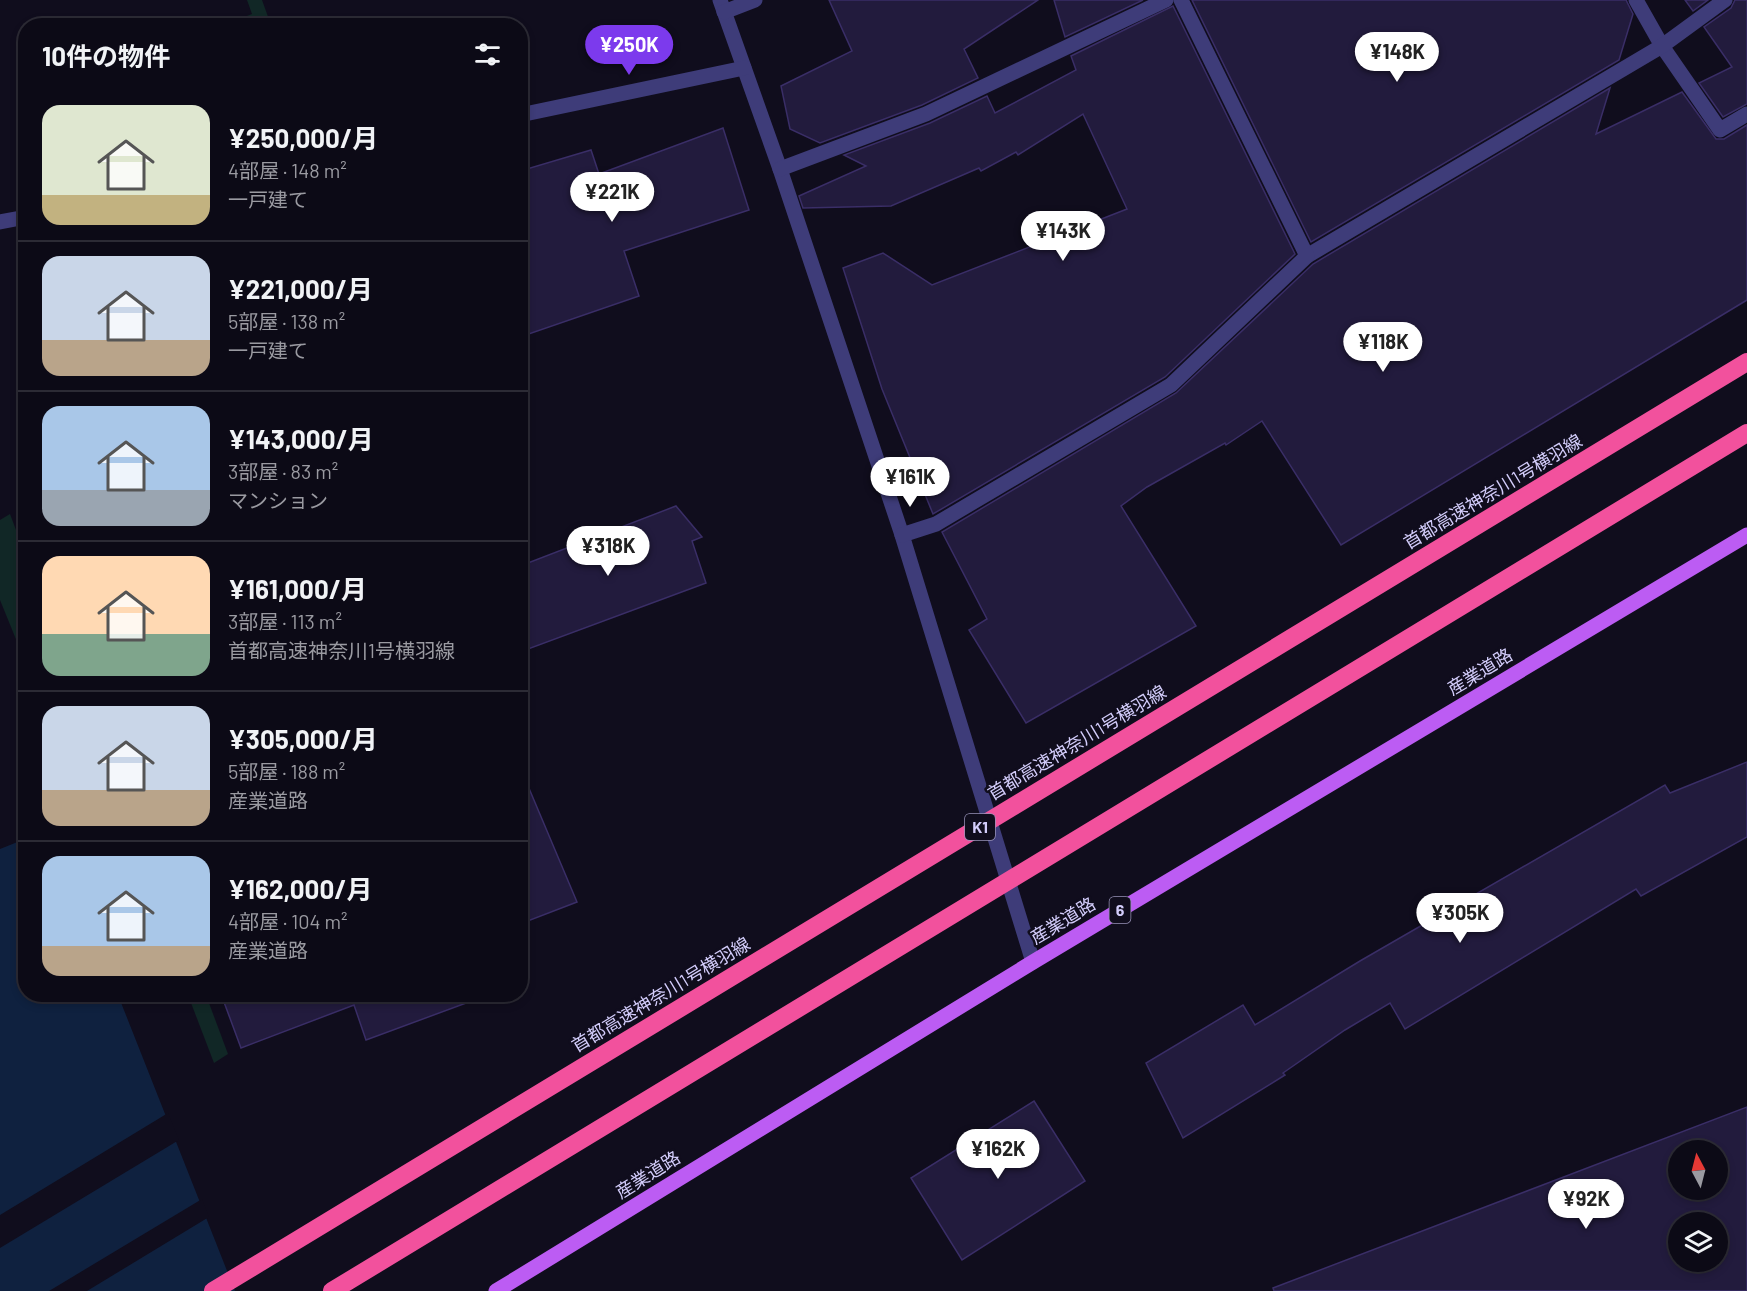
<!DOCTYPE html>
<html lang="ja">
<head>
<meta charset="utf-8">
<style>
  body { margin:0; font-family:Barlow,"Noto Sans JP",sans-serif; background:#1a1823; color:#f1f3f6; height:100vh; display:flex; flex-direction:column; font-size:22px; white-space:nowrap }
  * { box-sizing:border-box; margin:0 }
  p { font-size:20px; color:#9a9aa1 }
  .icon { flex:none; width:33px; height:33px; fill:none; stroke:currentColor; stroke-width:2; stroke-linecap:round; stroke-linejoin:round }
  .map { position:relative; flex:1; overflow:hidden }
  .sheet { position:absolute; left:18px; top:18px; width:510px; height:984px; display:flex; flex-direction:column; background:#0c0a16; border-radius:24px; box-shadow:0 3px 9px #0003,0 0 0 2px #2c2b35 }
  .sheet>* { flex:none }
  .needle { width:39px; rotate:353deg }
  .buttons { position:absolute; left:1668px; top:1140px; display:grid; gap:12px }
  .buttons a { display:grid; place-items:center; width:60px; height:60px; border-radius:50%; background:#0c0a16; box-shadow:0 3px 9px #0003,0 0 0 2px #2c2b35; font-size:30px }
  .price { position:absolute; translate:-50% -51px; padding:0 14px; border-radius:21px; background:#fff; color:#222; font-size:20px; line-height:39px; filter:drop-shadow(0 2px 3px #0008) }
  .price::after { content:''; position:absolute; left:50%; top:36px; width:18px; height:14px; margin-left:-9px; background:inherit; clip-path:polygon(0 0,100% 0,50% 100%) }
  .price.current { background:#7c3aed; color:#fff }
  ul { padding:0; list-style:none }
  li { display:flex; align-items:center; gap:18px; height:150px; padding:0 24px }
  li+li { border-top:2px solid #2c2b35 }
  li span { display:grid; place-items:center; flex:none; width:168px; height:120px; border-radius:18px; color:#555 }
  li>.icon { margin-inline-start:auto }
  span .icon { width:72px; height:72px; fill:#fffc; stroke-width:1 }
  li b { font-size:26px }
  h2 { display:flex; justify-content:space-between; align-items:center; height:72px; padding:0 24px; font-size:26px }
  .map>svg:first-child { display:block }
</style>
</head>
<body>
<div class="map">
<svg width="1747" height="1291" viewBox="0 0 1747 1291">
  <rect width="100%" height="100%" fill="#100d1d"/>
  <!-- green -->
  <g fill="#112726">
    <polygon points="247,0 262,0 271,25 224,25 252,14"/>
    <polygon points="10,514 25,554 26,652 22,654 0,600 0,520"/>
    <polygon points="188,995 206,995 228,1054 214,1063"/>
  </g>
  <!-- water -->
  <polygon fill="#0f213f" points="25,839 26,994 118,995 235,1291 0,1291 0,849"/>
  <!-- pier -->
  <g fill="#100d1d">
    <polygon points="168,1113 179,1140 0,1248 0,1215"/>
    <polygon points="202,1199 209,1217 87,1291 49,1291"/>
  </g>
  <!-- building -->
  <g fill="#221b3d" stroke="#3a2e67" stroke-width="1.5" fill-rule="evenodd">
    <polygon points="829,0 1038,0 964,49 978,78 922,105 820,143 790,129 781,86 852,51"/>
    <polygon points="1054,0 1143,0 1065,37"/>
    <polygon points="1192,0 1626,0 1633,14 1619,60 1311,242"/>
    <polygon points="1685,0 1708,0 1693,11"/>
    <polygon points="1735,0 1747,0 1747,104 1723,117 1699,83 1732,67 1704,27 1731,8"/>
    <polygon points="1173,6 1295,254 1165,377 933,514 882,389 843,268 883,253 932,285 1127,209 1083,114 1018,155 1016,152 981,171 979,168 891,206 803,208 799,196 866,166 844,155 930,123 987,96 995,113 1076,70 1071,56"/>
    <polygon points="1610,88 1596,134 1682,92 1716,139 1724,139 1747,125 1747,300 1341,545 1262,421 1226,445 1225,443 1147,487 1121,506 1196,626 1026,723 969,630 987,619 942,532 1176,393 1313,264"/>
    <polygon points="723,128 749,210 624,251 639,296 520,337 520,171 591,150 599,174"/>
    <polygon points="676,506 702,537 692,541 706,583 520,652 520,566"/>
    <polygon points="1747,762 1747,837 1641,896 1636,889 1405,1029 1390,1003 1345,1030 1283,1073 1285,1075 1183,1138 1146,1063 1243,1005 1255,1025 1360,961 1665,785 1670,793"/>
    <polygon points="520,767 577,902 520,924"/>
    <polygon points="221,994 476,994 477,999 366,1040 354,1005 241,1048"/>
    <polygon points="1034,1101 1085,1181 962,1260 911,1178"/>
    <path d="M1747,1107V1291H1274L1273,1288ZM1678,1150H1718V1190H1678ZM1678,1222H1718V1262H1678Z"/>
  </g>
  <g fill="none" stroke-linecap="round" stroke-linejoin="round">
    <!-- street -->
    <g stroke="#3e3c79" stroke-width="15">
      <polyline points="720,0 780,169 902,535 1033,962"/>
      <polyline points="1636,0 1662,46 1720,130 1747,114"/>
      <polyline points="724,12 755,0"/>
      <polyline points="520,115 744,68"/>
      <polyline points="780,169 926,114 1166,0"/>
      <polyline points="0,222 26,217"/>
      <polyline points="1307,256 1662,46 1725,0"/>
      <polyline points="902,535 936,524 1171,385 1307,256 1181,0"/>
    </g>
    <!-- primary -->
    <polyline stroke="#bc5cf3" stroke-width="15" points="496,1291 1033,962 1747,535"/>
    <!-- highway -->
    <g stroke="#f2519d" stroke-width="18">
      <polyline points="213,1291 1747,362"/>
      <polyline points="332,1291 1747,433"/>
    </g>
  </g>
  <g text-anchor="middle" stroke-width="5" stroke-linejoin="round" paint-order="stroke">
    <!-- shield labels -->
    <g fill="#100d1d" stroke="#9893b8" stroke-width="1.5">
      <rect x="965" y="814" width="30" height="26" rx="4.5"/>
      <rect x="1109.5" y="897" width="21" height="26" rx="4.5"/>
    </g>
    <g font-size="16" font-weight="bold" fill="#d3cdfb">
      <text x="980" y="833">K1</text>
      <text x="1120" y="916">6</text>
    </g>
    <!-- street labels -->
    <g font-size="18" fill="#d3cdfb" stroke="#100d1d">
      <text transform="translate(1493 492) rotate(-31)" y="6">首都高速神奈川1号横羽線</text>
      <text transform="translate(1480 672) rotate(-31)" y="6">産業道路</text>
      <text transform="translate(1077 743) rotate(-31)" y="6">首都高速神奈川1号横羽線</text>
      <text transform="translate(1063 921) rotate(-31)" y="6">産業道路</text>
      <text transform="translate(661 995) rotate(-31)" y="6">首都高速神奈川1号横羽線</text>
      <text transform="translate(648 1175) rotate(-32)" y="6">産業道路</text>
    </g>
  </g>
</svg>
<div class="buttons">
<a><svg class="needle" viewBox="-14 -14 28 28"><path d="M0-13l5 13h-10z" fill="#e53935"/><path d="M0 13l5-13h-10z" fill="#9a9aa1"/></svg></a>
<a><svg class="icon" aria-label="layers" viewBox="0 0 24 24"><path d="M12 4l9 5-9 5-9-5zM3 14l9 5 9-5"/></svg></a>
</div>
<b class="price current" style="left:629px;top:76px">¥250K</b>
<b class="price" style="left:1397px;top:83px">¥148K</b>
<b class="price" style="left:612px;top:223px">¥221K</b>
<b class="price" style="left:1063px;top:262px">¥143K</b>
<b class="price" style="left:1383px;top:373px">¥118K</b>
<b class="price" style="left:910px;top:508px">¥161K</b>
<b class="price" style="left:608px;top:577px">¥318K</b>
<b class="price" style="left:1460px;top:944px">¥305K</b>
<b class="price" style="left:998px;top:1180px">¥162K</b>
<b class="price" style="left:1586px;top:1230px">¥92K</b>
<section class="sheet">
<h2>10件の物件<svg class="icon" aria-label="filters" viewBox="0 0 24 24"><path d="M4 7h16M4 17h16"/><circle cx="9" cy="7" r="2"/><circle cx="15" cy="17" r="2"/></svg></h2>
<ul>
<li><span style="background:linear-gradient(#dfe7d0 75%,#c2b280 0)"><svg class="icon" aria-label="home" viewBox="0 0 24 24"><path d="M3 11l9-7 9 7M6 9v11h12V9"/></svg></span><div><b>¥250,000/月</b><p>4部屋 · 148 m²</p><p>一戸建て</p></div></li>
<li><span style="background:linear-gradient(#c9d6e8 70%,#b9a48a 0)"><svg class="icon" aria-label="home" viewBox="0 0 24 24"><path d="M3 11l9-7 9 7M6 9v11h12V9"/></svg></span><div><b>¥221,000/月</b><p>5部屋 · 138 m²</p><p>一戸建て</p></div></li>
<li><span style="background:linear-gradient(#a9c7e8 70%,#9aa5b1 0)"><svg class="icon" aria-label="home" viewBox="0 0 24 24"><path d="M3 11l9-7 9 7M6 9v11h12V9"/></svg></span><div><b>¥143,000/月</b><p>3部屋 · 83 m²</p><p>マンション</p></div></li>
<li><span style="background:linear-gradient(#ffd9b3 65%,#7fa58c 0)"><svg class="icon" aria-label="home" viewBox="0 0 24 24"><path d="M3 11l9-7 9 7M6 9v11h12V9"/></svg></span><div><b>¥161,000/月</b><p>3部屋 · 113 m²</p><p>首都高速神奈川1号横羽線</p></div></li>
<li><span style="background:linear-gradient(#c9d6e8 70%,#b9a48a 0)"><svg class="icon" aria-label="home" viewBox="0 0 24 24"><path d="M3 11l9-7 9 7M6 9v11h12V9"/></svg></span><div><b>¥305,000/月</b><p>5部屋 · 188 m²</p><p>産業道路</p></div></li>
<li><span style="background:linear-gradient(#a9c7e8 75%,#b9a48a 0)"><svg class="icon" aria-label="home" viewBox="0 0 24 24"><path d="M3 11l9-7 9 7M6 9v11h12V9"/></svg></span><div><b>¥162,000/月</b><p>4部屋 · 104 m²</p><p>産業道路</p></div></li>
</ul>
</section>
</div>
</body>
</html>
